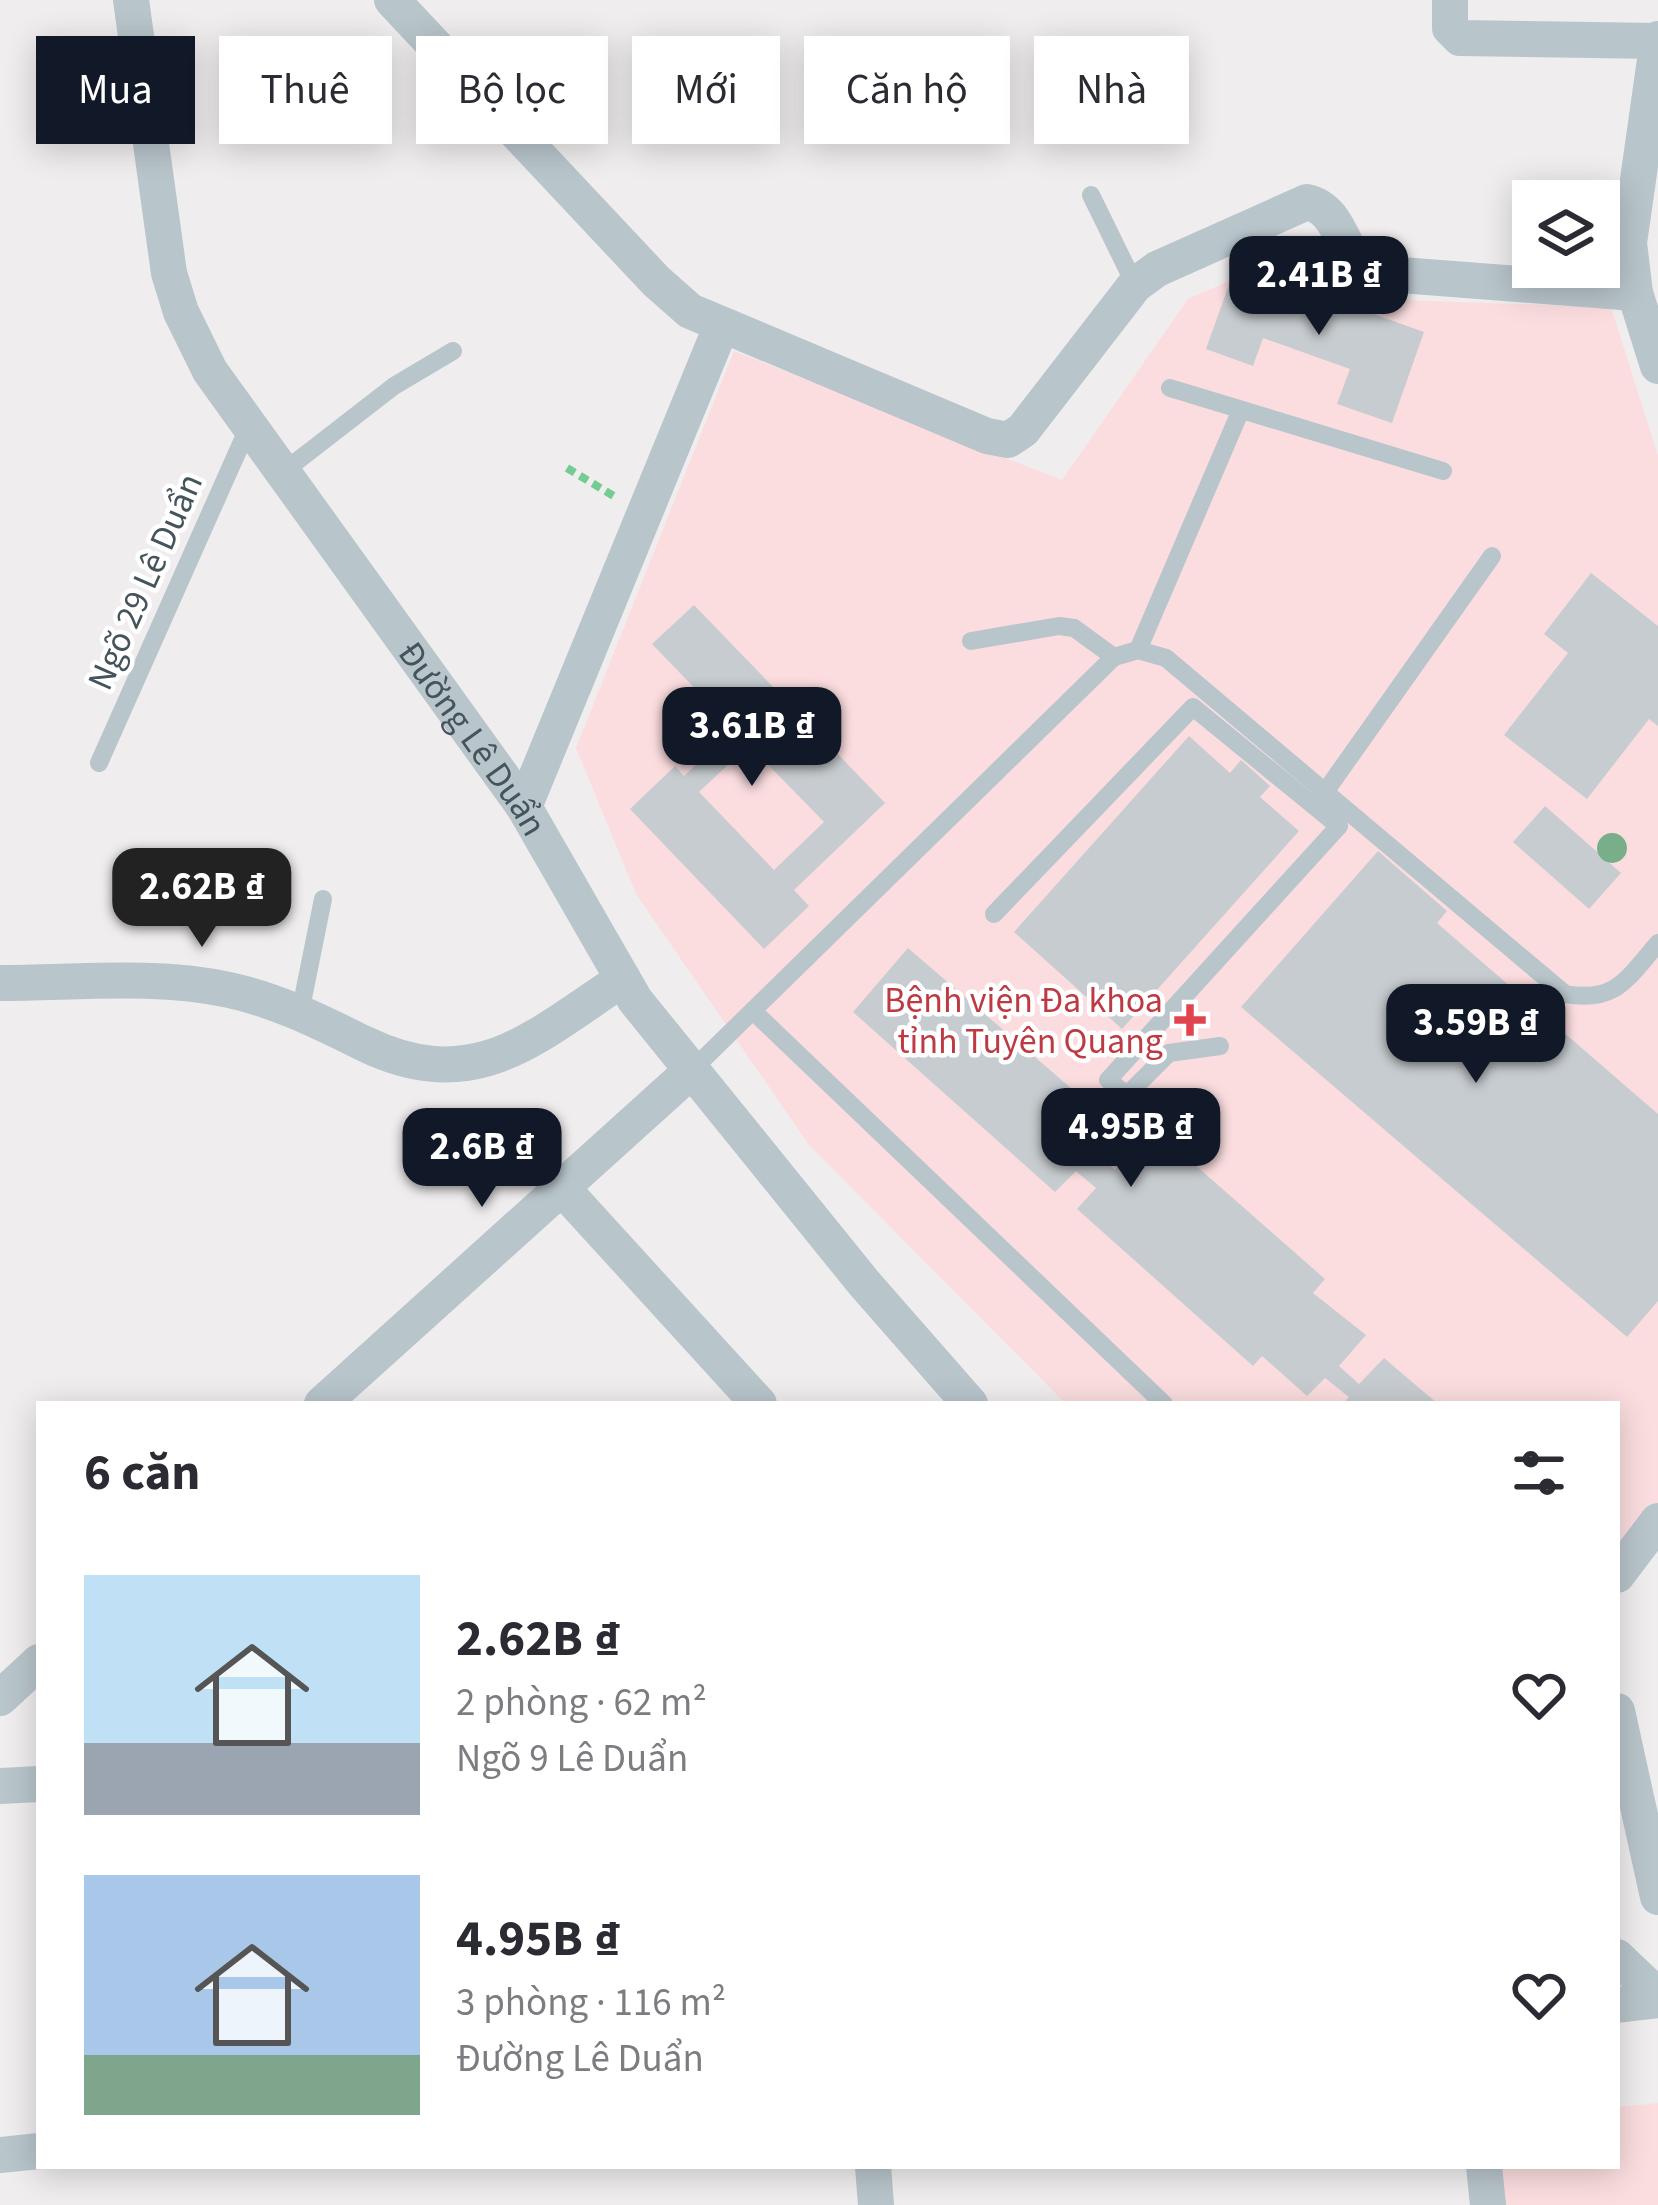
<!DOCTYPE html>
<html lang="vi">
<head>
<meta charset="utf-8">
<style>
  body { margin:0; font-family:"Source Sans 3",sans-serif; background:#f7f7f7; color:#2b2b33; height:100vh; display:flex; flex-direction:column; font-size:45px; white-space:nowrap }
  * { box-sizing:border-box; margin:0 }
  p { font-size:39px; color:#7c7c81 }
  .icon { flex:none; width:66px; height:66px; fill:none; stroke:currentColor; stroke-width:2; stroke-linecap:round; stroke-linejoin:round }
  .map { position:relative; flex:1; overflow:hidden }
  .drawer { position:absolute; left:36px; top:1401px; width:1584px; height:768px; display:flex; flex-direction:column; background:#fff; border-radius:0px; box-shadow:0 6px 30px #0003 }
  .drawer>* { flex:none }
  .hud { position:absolute; left:36px; top:36px; width:1587px; height:108px; display:flex; gap:24px }
  .controls { position:absolute; left:1512px; top:180px; display:grid; gap:24px }
  .controls a { display:grid; place-items:center; width:108px; height:108px; border-radius:0px; background:#fff; box-shadow:0 6px 30px #0003; font-size:60px }
  .price { position:absolute; translate:-50% -102px; padding:0 27px; border-radius:24px; background:#111827; color:#fff; font-size:39px; line-height:78px; filter:drop-shadow(0 3px 6px #0008) }
  .price::after { content:''; position:absolute; left:50%; top:72px; width:36px; height:27px; margin-left:-18px; background:inherit; clip-path:polygon(0 0,100% 0,50% 100%) }
  .price.current { background:#222; color:#fff }
  ul { padding:0; list-style:none }
  li { display:flex; align-items:center; gap:36px; height:300px; padding:0 48px }
  li span { display:grid; place-items:center; flex:none; width:336px; height:240px; border-radius:0px; color:#555 }
  li>.icon { margin-inline-start:auto }
  span .icon { width:144px; height:144px; fill:#fffc; stroke-width:1 }
  li b { font-size:51px }
  h2 { display:flex; justify-content:space-between; align-items:center; height:144px; padding:0 48px; font-size:51px }
  .tag { padding:0 42px; border-radius:0px; background:#fff; box-shadow:0 6px 30px #0003; font-size:42px; line-height:108px }
  .tag.current { background:#111827; color:#fff }
  .map>svg:first-child { display:block }
</style>
</head>
<body>
<div class="map">
<svg width="1658" height="2205" viewBox="0 0 1658 2205">
  <rect width="100%" height="100%" fill="#f0edee"/>
  <!-- medical -->
  <g fill="#fbdddf">
    <polygon points="1357,225 1400,300 1611,307 1658,456 1658,1527 1617,1576 1617,1404 1066,1404 809,1145 636,894 576,748 734,351 1062,480 1188,299"/>
    <polygon points="1658,2103 1658,2205 1503,2205 1499,2166 1617,2166 1617,2107"/>
  </g>
  <!-- building -->
  <g fill="#c7ccd0" fill-rule="evenodd">
    <polygon points="1236,265 1424,332 1392,423 1337,404 1350,369 1263,338 1253,366 1206,349"/>
    <polygon points="1591,573 1658,626 1658,726 1649,719 1587,799 1504,735 1568,653 1544,634"/>
    <path d="M694,605L885,803L794,890L809,906L764,949L630,809L675,766L684,776L734,729L652,644ZM749,745L824,822L774,870L699,792Z"/>
    <polygon points="1189,736 1230,773 1241,760 1270,786 1260,797 1299,831 1122,1029 1014,932"/>
    <polygon points="1545,806 1621,873 1589,909 1513,842"/>
    <polygon points="1378,851 1447,911 1437,923 1658,1114 1658,1301 1627,1337 1241,1007"/>
    <polygon points="908,948 1115,1126 1092,1150 1115,1170 1153,1128 1325,1279 1313,1293 1366,1335 1339,1366 1359,1384 1384,1358 1438,1404 1343,1404 1349,1397 1325,1378 1307,1396 1262,1356 1253,1366 1077,1209 1096,1188 1076,1171 1055,1192 853,1012"/>
  </g>
  <g fill="none" stroke-linecap="round" stroke-linejoin="round">
    <!-- path -->
    <polyline stroke="#73cc91" stroke-width="8" stroke-dasharray="9 6" stroke-linecap="butt" points="567,468 617,498"/>
    <!-- service -->
    <g stroke="#b8c5cb" stroke-width="18">
      <polyline points="1091,195 1135,285"/>
      <polyline points="1170,388 1443,471"/>
      <polyline points="283,472 394,386 453,351"/>
      <polyline points="971,641 1059,626 1074,628 1114,657"/>
      <polyline points="1138,650 1240,412"/>
      <polyline points="99,763 249,426"/>
      <polyline points="994,914 1193,707 1335,823"/>
      <polyline points="753,1011 1164,1404"/>
      <polyline points="300,1013 323,899"/>
      <polyline points="1220,1046 1169,1053 1127,1095 1108,1080 1339,826 1325,792 1492,556"/>
      <path d="M691,1071L1114,657L1138,650L1166,658L1565,994C1616,1003 1627,979 1658,943"/>
    </g>
    <!-- minor -->
    <g stroke="#b8c5cb" stroke-width="36">
      <path id="s1" d="M131,0L169,273L181,312L210,371L524,807L635,1000L864,1283L970,1404"/>
      <path d="M392,0L656,281L690,311L987,436L1008,440L1023,430L1135,285L1157,269L1307,202C1339,209 1342,248 1362,272L1635,293"/>
      <polyline points="1450,0 1450,28 1460,38 1658,41"/>
      <polyline points="1658,39 1629,243 1635,293 1658,366"/>
      <polyline points="524,807 721,327"/>
      <path d="M0,983C75,983 156,974 229,990C277,1000 322,1023 365,1044C476,1097 534,1037 623,979"/>
      <polyline points="561,1187 759,1404"/>
      <polyline points="322,1404 691,1071"/>
      <polyline points="1617,1575 1658,1521"/>
      <polyline points="0,1698 39,1662"/>
      <polyline points="1617,1711 1658,1897"/>
      <polyline points="0,1786 39,1784"/>
      <polyline points="1617,1957 1658,1996"/>
      <polyline points="1617,2005 1658,2000"/>
      <polyline points="0,2155 39,2151"/>
      <polyline points="873,2166 876,2205"/>
      <polyline points="1484,2166 1488,2205"/>
    </g>
  </g>
  <!-- trees -->
  <circle fill="#78af8a" cx="1612" cy="848" r="15"/>
  <!-- markers -->
  <path fill="#e0444e" stroke="#fff" stroke-width="4.5" d="M1184 1002h12v12h12v12h-12v12h-12v-12h-12v-12h12z"/>
  <g text-anchor="middle" stroke-width="9" stroke-linejoin="round" paint-order="stroke">
    <!-- street labels -->
    <g font-size="36" fill="#45545b" stroke="#fff">
      <text transform="translate(144 581) rotate(-66)" y="13">Ngõ 29 Lê Duẩn</text>
      <text dy="13" stroke="none"><textPath href="#s1" startOffset="834">Đường Lê Duẩn</textPath></text>
    </g>
    <!-- health labels -->
    <g font-size="36" fill="#be3a42" stroke="#fff" text-anchor="end">
      <text x="1163" y="1012">Bệnh viện Đa khoa<tspan x="1163" dy="41">tỉnh Tuyên Quang</tspan></text>
    </g>
  </g>
</svg>
<div class="controls">
<a><svg class="icon" aria-label="layers" viewBox="0 0 24 24"><path d="M12 4l9 5-9 5-9-5zM3 14l9 5 9-5"/></svg></a>
</div>
<b class="price" style="left:1319px;top:338px">2.41B ₫</b>
<b class="price" style="left:752px;top:789px">3.61B ₫</b>
<b class="price current" style="left:202px;top:950px">2.62B ₫</b>
<b class="price" style="left:1476px;top:1086px">3.59B ₫</b>
<b class="price" style="left:1131px;top:1190px">4.95B ₫</b>
<b class="price" style="left:482px;top:1210px">2.6B ₫</b>
<div class="hud">
<a class="tag current">Mua</a>
<a class="tag">Thuê</a>
<a class="tag">Bộ lọc</a>
<a class="tag">Mới</a>
<a class="tag">Căn hộ</a>
<a class="tag">Nhà</a>
</div>
<section class="drawer">
<h2>6 căn<svg class="icon" aria-label="filters" viewBox="0 0 24 24"><path d="M4 7h16M4 17h16"/><circle cx="9" cy="7" r="2"/><circle cx="15" cy="17" r="2"/></svg></h2>
<ul>
<li><span style="background:linear-gradient(#bfe0f5 70%,#9aa5b1 0)"><svg class="icon" aria-label="home" viewBox="0 0 24 24"><path d="M3 11l9-7 9 7M6 9v11h12V9"/></svg></span><div><b>2.62B ₫</b><p>2 phòng · 62 m²</p><p>Ngõ 9 Lê Duẩn</p></div><svg class="icon" aria-label="heart" viewBox="0 0 24 24"><path d="M12 20l-8-8c-3-5 5-10 8-4 3-6 11-1 8 4z"/></svg></li>
<li><span style="background:linear-gradient(#a9c7e8 75%,#7fa58c 0)"><svg class="icon" aria-label="home" viewBox="0 0 24 24"><path d="M3 11l9-7 9 7M6 9v11h12V9"/></svg></span><div><b>4.95B ₫</b><p>3 phòng · 116 m²</p><p>Đường Lê Duẩn</p></div><svg class="icon" aria-label="heart" viewBox="0 0 24 24"><path d="M12 20l-8-8c-3-5 5-10 8-4 3-6 11-1 8 4z"/></svg></li>
</ul>
</section>
</div>
</body>
</html>
